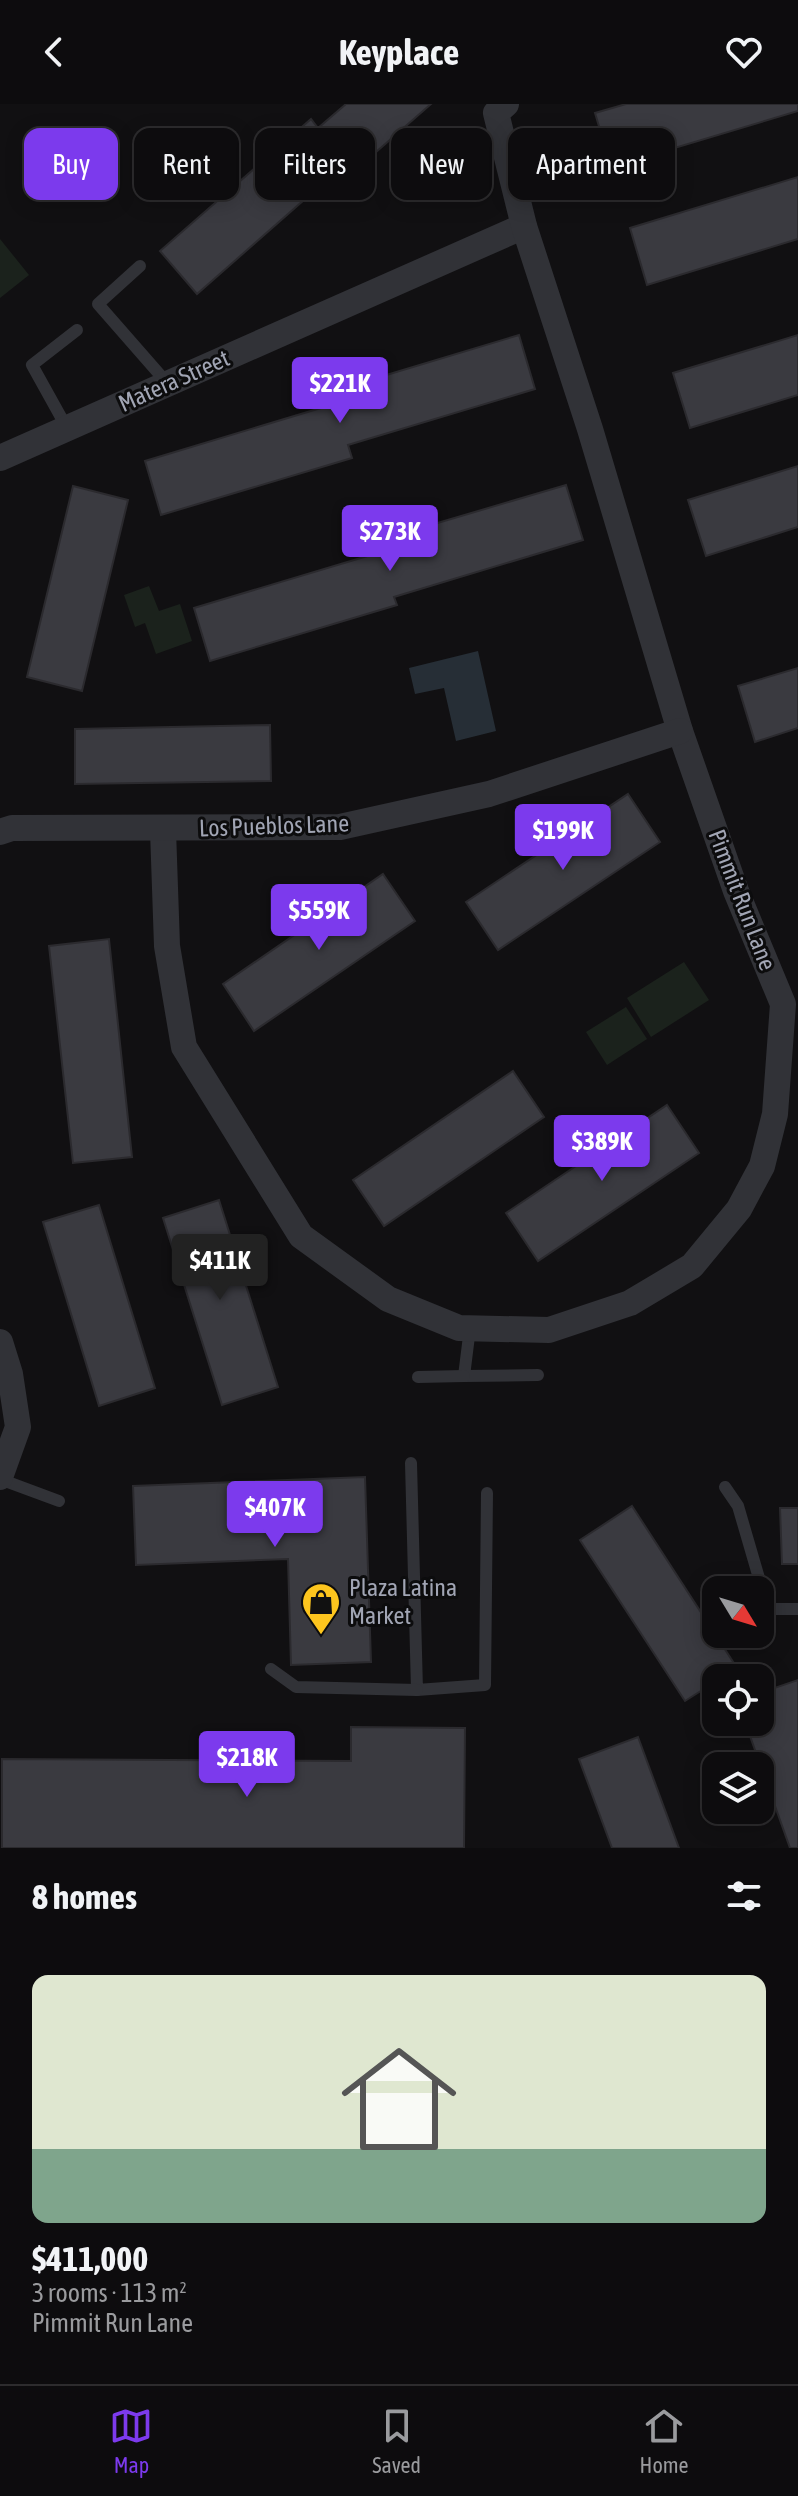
<!DOCTYPE html>
<html lang="en">
<head>
<meta charset="utf-8">
<style>
  body { margin:0; font-family:"Asap Condensed",sans-serif; background:#161517; color:#f1f3f6; height:100vh; display:flex; flex-direction:column; font-size:30px; white-space:nowrap }
  * { box-sizing:border-box; margin:0 }
  p { font-size:26px; color:#9a9b9e }
  .icon { flex:none; width:44px; height:44px; fill:none; stroke:currentColor; stroke-width:2; stroke-linecap:round; stroke-linejoin:round }
  .map { position:relative; height:1744px; overflow:hidden }
  .details { display:flex; flex-direction:column; background:#0d0c0e; flex:1 }
  .details>* { flex:none }
  .guide { position:absolute; left:24px; top:24px; width:750px; height:72px; display:flex; gap:16px }
  .needle { width:52px; rotate:128deg }
  .controls { position:absolute; left:702px; top:1472px; display:grid; gap:16px }
  .controls a { display:grid; place-items:center; width:72px; height:72px; border-radius:16px; background:#0d0c0e; box-shadow:0 4px 20px #0003,0 0 0 2px #2d2c2e; font-size:40px }
  .price { position:absolute; translate:-50% -68px; padding:0 18px; border-radius:8px; background:#7c3aed; color:#fff; font-size:26px; line-height:52px; filter:drop-shadow(0 2px 4px #0008) }
  .price::after { content:''; position:absolute; left:50%; top:48px; width:24px; height:18px; margin-left:-12px; background:inherit; clip-path:polygon(0 0,100% 0,50% 100%) }
  .price.current { background:#222; color:#fff }
  ul { padding:0; list-style:none }
  li { display:grid; align-content:center; gap:16px; height:424px; padding:0 32px }
  li span { display:grid; place-items:center; height:248px; border-radius:16px; color:#555 }
  li>.icon { margin-inline-start:auto }
  span .icon { width:144px; height:144px; fill:#fffc; stroke-width:1 }
  li b { font-size:34px }
  h2 { display:flex; justify-content:space-between; align-items:center; height:96px; padding:0 32px; font-size:34px }
  .pill { padding:0 28px; border-radius:16px; background:#0d0c0e; box-shadow:0 4px 20px #0003,0 0 0 2px #2d2c2e; font-size:28px; line-height:72px }
  .pill.current { background:#7c3aed; color:#fff }
  header { display:flex; justify-content:space-between; align-items:center; height:104px; padding:0 32px; background:#0d0c0e; font-size:36px; font-weight:700 }
  .tab-bar { display:flex; justify-content:space-around; align-items:center; height:112px; border-top:2px solid #2d2c2e; background:#0d0c0e; font-size:22px; color:#9a9b9e }
  .tab-bar a { display:grid; justify-items:center; gap:4px }
  .tab-bar .current { color:#7c3aed }
  .map>svg:first-child { display:block }
</style>
</head>
<body>
<header><svg class="icon" aria-label="back" viewBox="0 0 24 24"><path d="M15 5l-7 7 7 7"/></svg>Keyplace<svg class="icon" aria-label="heart" viewBox="0 0 24 24"><path d="M12 20l-8-8c-3-5 5-10 8-4 3-6 11-1 8 4z"/></svg></header>
<div class="map">
<svg width="798" height="1744" viewBox="0 0 798 1744">
  <rect width="100%" height="100%" fill="#111012"/>
  <!-- green -->
  <g fill="#1b221c">
    <polygon points="0,135 29,171 0,194"/>
    <polygon points="149,482 159,507 180,500 192,537 156,550 145,519 135,523 124,491"/>
    <polygon points="684,858 709,896 651,933 627,894"/>
    <polygon points="626,903 647,935 607,961 586,928"/>
  </g>
  <!-- water -->
  <polygon fill="#262e36" points="478,547 496,627 456,637 444,584 415,590 409,564"/>
  <!-- building -->
  <g fill="#3a3a40" stroke="#2b2a2e" stroke-width="2">
    <polygon points="346,0 431,0 352,69 345,60 197,190 160,147 311,15 318,24"/>
    <polygon points="626,0 798,0 798,7 611,63 595,9"/>
    <polygon points="798,73 798,135 647,181 630,124"/>
    <polygon points="519,231 535,285 348,341 352,354 161,411 145,357 334,300 330,288"/>
    <polygon points="798,231 798,291 690,324 673,269"/>
    <polygon points="798,362 798,423 706,452 688,396"/>
    <polygon points="566,381 583,436 394,493 397,501 210,557 194,504 384,447 380,436"/>
    <polygon points="73,382 128,396 82,587 27,573"/>
    <polygon points="798,564 798,624 755,638 738,582"/>
    <polygon points="270,621 271,677 75,680 75,625"/>
    <polygon points="628,690 660,738 498,846 466,798"/>
    <polygon points="383,770 415,817 254,927 223,880"/>
    <polygon points="109,835 132,1053 73,1059 49,842"/>
    <polygon points="513,967 544,1013 384,1122 353,1076"/>
    <polygon points="667,1001 699,1049 538,1157 506,1109"/>
    <polygon points="219,1096 278,1283 222,1301 163,1114"/>
    <polygon points="99,1101 155,1284 99,1302 43,1118"/>
    <polygon points="365,1373 371,1558 291,1561 288,1455 136,1461 133,1382"/>
    <polygon points="632,1402 737,1564 685,1597 580,1436"/>
    <polygon points="780,1404 798,1404 798,1460 782,1460"/>
    <polygon points="798,1576 798,1744 790,1744 745,1618 760,1618 760,1589"/>
    <polygon points="351,1623 465,1624 464,1744 2,1744 2,1655 351,1657"/>
    <polygon points="638,1633 679,1744 612,1744 579,1655"/>
  </g>
  <g fill="none" stroke-linecap="round" stroke-linejoin="round">
    <!-- lane -->
    <g stroke="#313237" stroke-width="12">
      <polyline points="140,162 98,200 168,280"/>
      <polyline points="67,324 32,261 77,226"/>
      <polyline points="470,1224 464,1272 538,1271"/>
      <polyline points="418,1273 464,1272"/>
      <polyline points="411,1359 417,1586 485,1581 487,1389"/>
      <polyline points="0,1375 59,1397"/>
      <polyline points="725,1383 738,1402 768,1505 798,1505"/>
      <polyline points="271,1565 296,1583 417,1586"/>
    </g>
    <!-- street -->
    <g stroke="#313237" stroke-width="26">
      <polyline points="0,354 524,122"/>
      <polyline points="163,726 167,842 184,943 301,1132 388,1195 459,1224 549,1226 630,1199 692,1162 739,1105 762,1062 775,1010 783,900 736,787 680,627 590,325 524,122 496,9 506,0"/>
      <polyline points="0,728 12,724 340,723 489,690 680,627"/>
      <polyline points="0,1238 10,1270 18,1323 0,1373"/>
    </g>
  </g>
  <!-- icons -->
  <defs>
    <g id="shop-pin" transform="scale(2)"><path d="M0 17L-7.5 6A9.5 9.5 0 1 1 7.5 6Z" fill="#fdc51e" stroke="#0c0c0d"/><path d="M-5-2.5h2.3a2.7 3.5 0 0 1 5.4 0H5L5.5 6h-11ZM-1.5-2.5h3a1.5 2.3 0 0 0-3 0Z" fill="#111"/></g>
  </defs>
  <g fill-rule="evenodd">
    <use href="#shop-pin" x="321" y="1498"/>
  </g>
  <g text-anchor="middle" stroke-width="6" stroke-linejoin="round" paint-order="stroke">
    <!-- street labels -->
    <g font-size="24" fill="#a1a5b4" stroke="#0c0c0d">
      <text transform="translate(174 277) rotate(-24)" y="8">Matera Street</text>
      <text transform="translate(274 722) rotate(-2)" y="8">Los Pueblos Lane</text>
      <text transform="translate(742 796) rotate(69)" y="8">Pimmit Run Lane</text>
    </g>
    <!-- poi labels -->
    <g font-size="24" fill="#a1a5b4" stroke="#0c0c0d" text-anchor="start">
      <text x="349" y="1492">Plaza Latina<tspan x="349" dy="28">Market</tspan></text>
    </g>
  </g>
</svg>
<div class="controls">
<a><svg class="needle" viewBox="-14 -14 28 28"><path d="M0-13l5 13h-10z" fill="#e53935"/><path d="M0 13l5-13h-10z" fill="#9a9b9e"/></svg></a>
<a><svg class="icon" aria-label="locate" viewBox="0 0 24 24"><circle cx="12" cy="12" r="6"/><path d="M12 2v4M12 18v4M2 12h4M18 12h4"/></svg></a>
<a><svg class="icon" aria-label="layers" viewBox="0 0 24 24"><path d="M12 4l9 5-9 5-9-5zM3 14l9 5 9-5"/></svg></a>
</div>
<b class="price" style="left:340px;top:321px">$221K</b>
<b class="price" style="left:390px;top:469px">$273K</b>
<b class="price" style="left:563px;top:768px">$199K</b>
<b class="price" style="left:319px;top:848px">$559K</b>
<b class="price" style="left:602px;top:1079px">$389K</b>
<b class="price current" style="left:220px;top:1198px">$411K</b>
<b class="price" style="left:275px;top:1445px">$407K</b>
<b class="price" style="left:247px;top:1695px">$218K</b>
<div class="guide">
<a class="pill current">Buy</a>
<a class="pill">Rent</a>
<a class="pill">Filters</a>
<a class="pill">New</a>
<a class="pill">Apartment</a>
</div>
</div>
<section class="details">
<h2>8 homes<svg class="icon" aria-label="filters" viewBox="0 0 24 24"><path d="M4 7h16M4 17h16"/><circle cx="9" cy="7" r="2"/><circle cx="15" cy="17" r="2"/></svg></h2>
<ul>
<li><span style="background:linear-gradient(#dfe7d0 70%,#7fa58c 0)"><svg class="icon" aria-label="home" viewBox="0 0 24 24"><path d="M3 11l9-7 9 7M6 9v11h12V9"/></svg></span><div><b>$411,000</b><p>3 rooms · 113 m²</p><p>Pimmit Run Lane</p></div></li>
</ul>
</section>
<nav class="tab-bar">
<a class="current"><svg class="icon" aria-label="map" viewBox="0 0 24 24"><path d="M3 6l6-2 6 2 6-2v14l-6 2-6-2-6 2zM9 4v14M15 6v14"/></svg>Map</a>
<a><svg class="icon" aria-label="saved" viewBox="0 0 24 24"><path d="M7 4h10v16l-5-4-5 4z"/></svg>Saved</a>
<a><svg class="icon" aria-label="home" viewBox="0 0 24 24"><path d="M3 11l9-7 9 7M6 9v11h12V9"/></svg>Home</a>
</nav>
</body>
</html>
